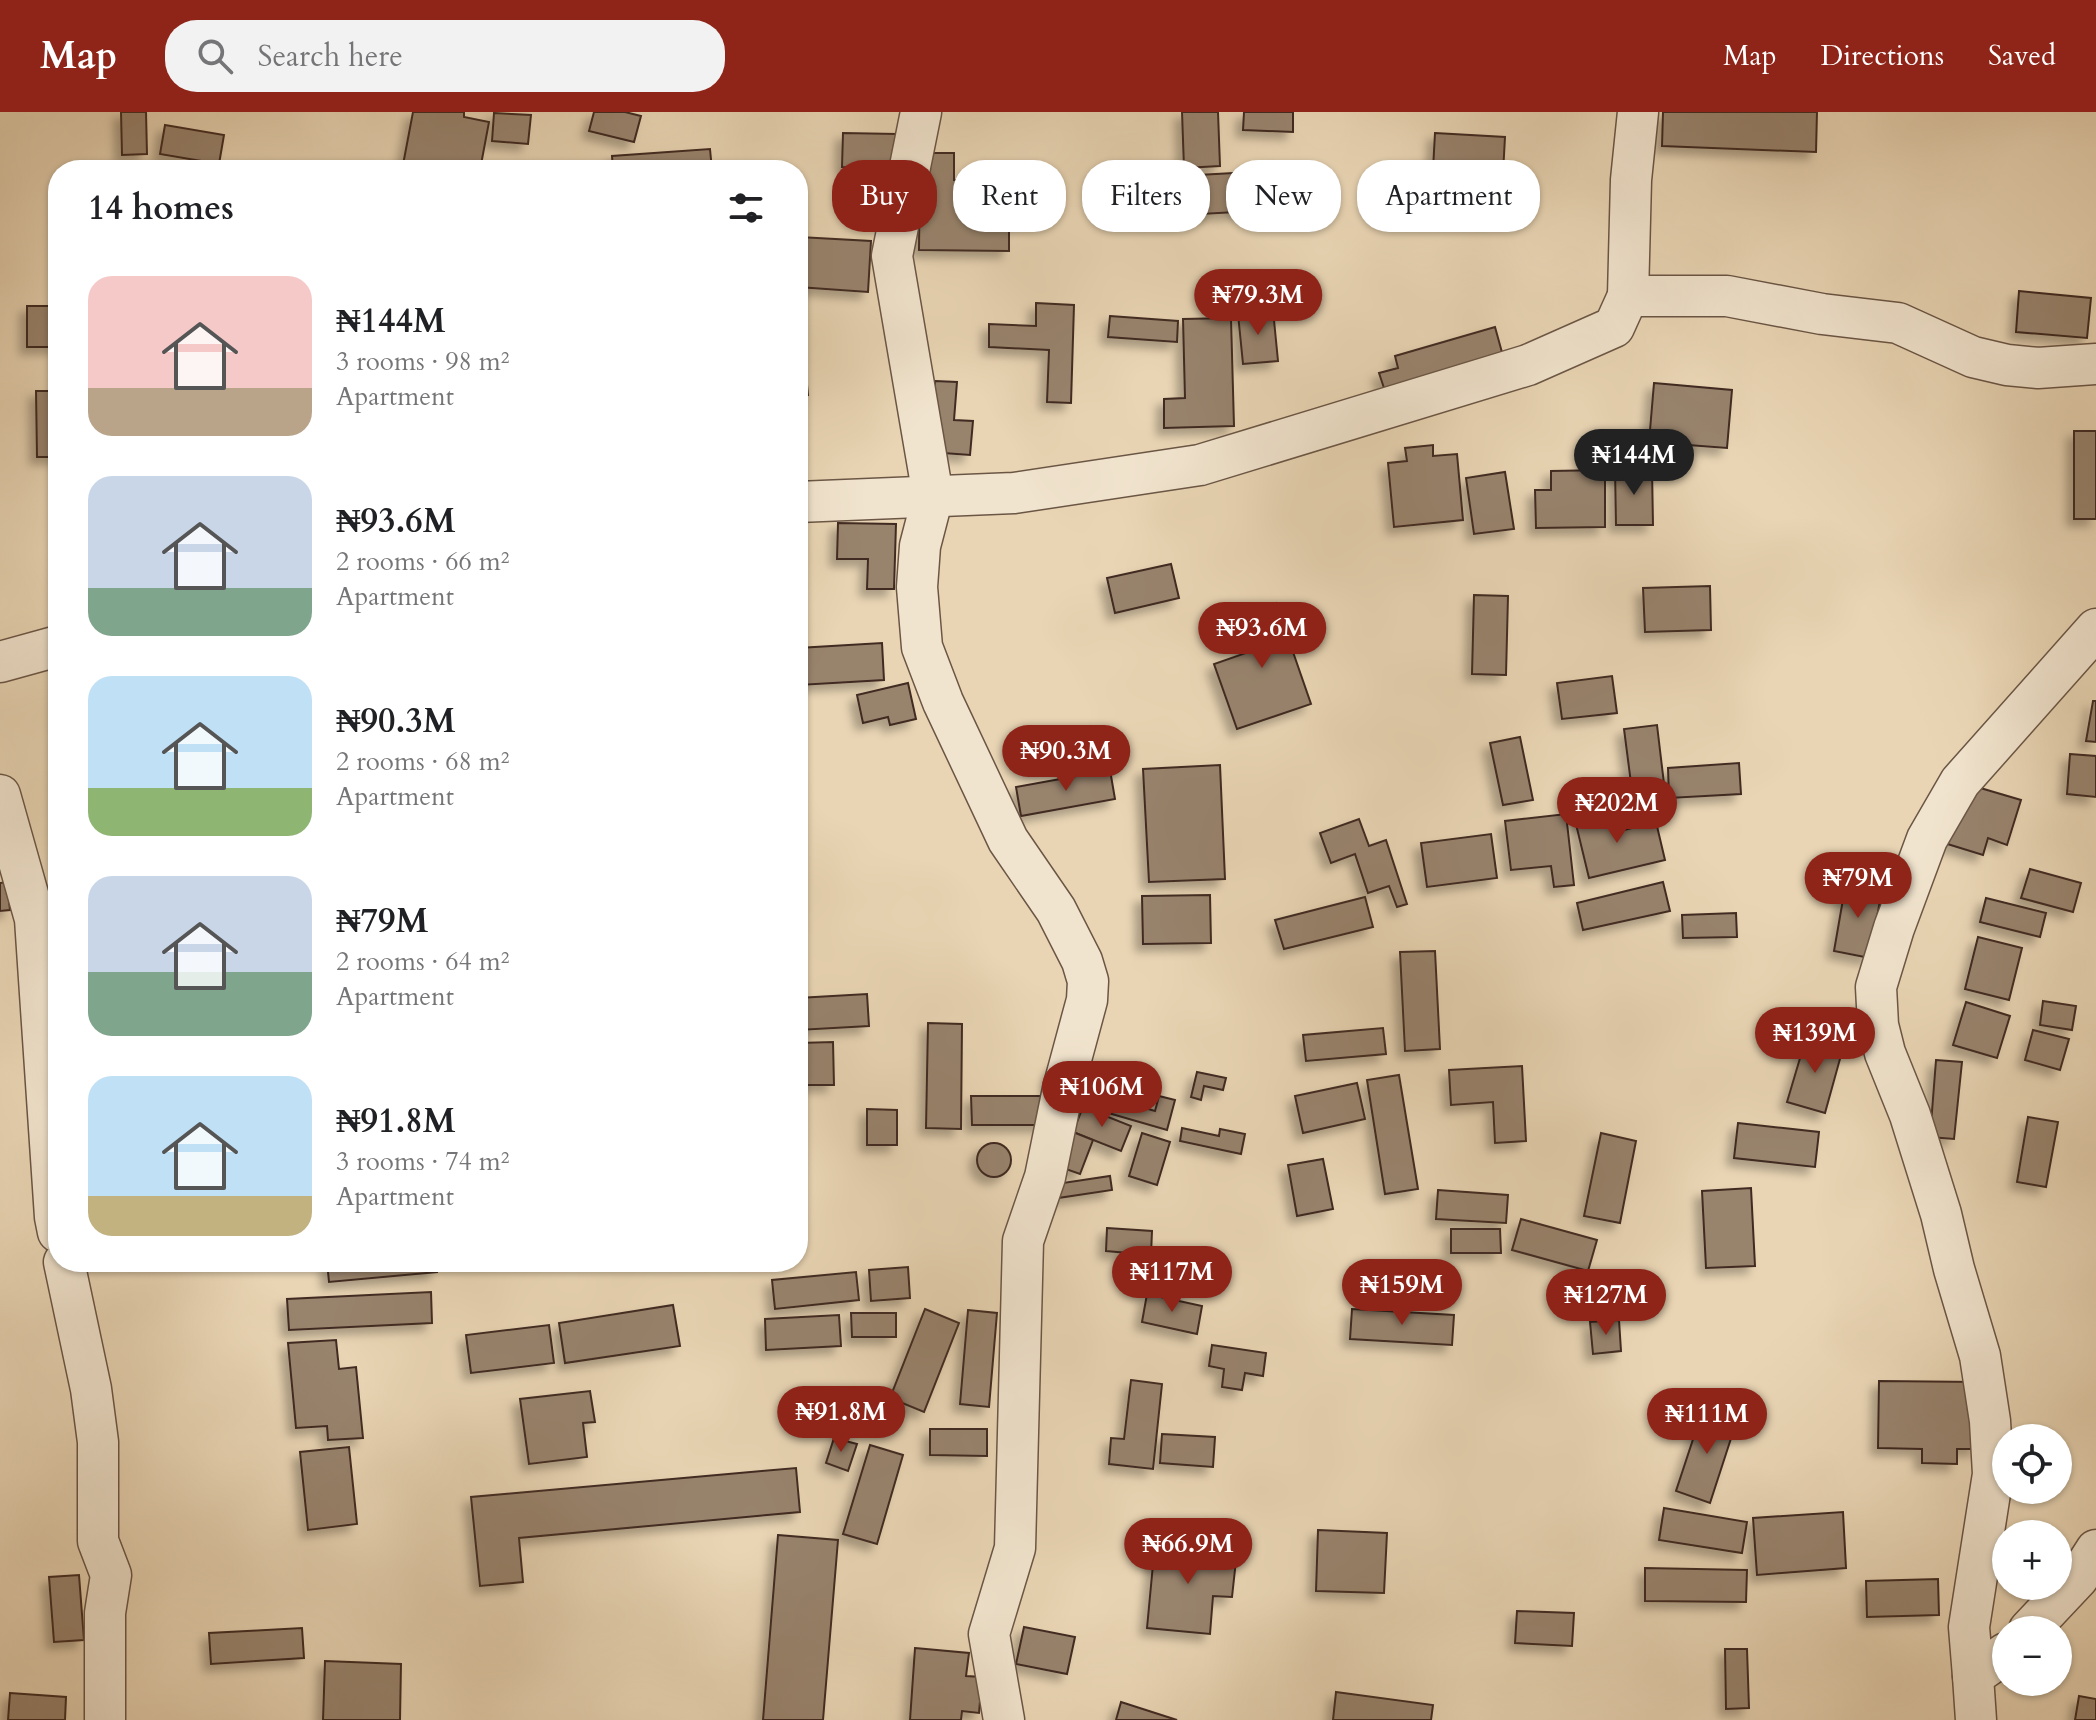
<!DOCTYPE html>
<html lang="en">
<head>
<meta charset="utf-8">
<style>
  body { margin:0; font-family:Cardo,serif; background:#f2f2f2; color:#202124; height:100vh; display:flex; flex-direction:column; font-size:30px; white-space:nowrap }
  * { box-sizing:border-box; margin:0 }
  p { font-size:26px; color:#757577 }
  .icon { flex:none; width:44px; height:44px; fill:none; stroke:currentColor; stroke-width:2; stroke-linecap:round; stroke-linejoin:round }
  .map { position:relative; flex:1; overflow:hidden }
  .side { position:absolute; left:48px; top:48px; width:760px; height:1112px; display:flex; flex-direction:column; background:#fff; border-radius:32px; box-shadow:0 2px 6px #0004 }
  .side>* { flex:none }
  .hud { position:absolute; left:832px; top:48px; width:760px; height:72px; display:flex; gap:16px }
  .fabs { position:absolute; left:1992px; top:1312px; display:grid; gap:16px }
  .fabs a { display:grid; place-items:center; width:80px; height:80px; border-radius:50%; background:#fff; box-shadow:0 2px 6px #0004; font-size:40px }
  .price { position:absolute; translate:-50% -68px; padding:0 18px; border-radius:28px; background:#8f2418; color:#fff; font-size:26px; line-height:52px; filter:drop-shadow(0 2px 4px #0008) }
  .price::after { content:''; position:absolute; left:50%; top:48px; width:24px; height:18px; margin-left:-12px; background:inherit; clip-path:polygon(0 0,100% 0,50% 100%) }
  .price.active { background:#222; color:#fff }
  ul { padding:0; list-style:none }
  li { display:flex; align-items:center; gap:24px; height:200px; padding:0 40px }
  li span { display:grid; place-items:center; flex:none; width:224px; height:160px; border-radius:24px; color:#555 }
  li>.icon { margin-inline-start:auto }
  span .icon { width:96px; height:96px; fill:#fffc; stroke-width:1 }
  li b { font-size:34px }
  h2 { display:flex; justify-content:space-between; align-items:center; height:96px; padding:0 40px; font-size:34px }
  .tag { padding:0 28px; border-radius:32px; background:#fff; box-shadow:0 2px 6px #0004; font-size:28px; line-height:72px }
  .tag.active { background:#8f2418; color:#fff }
  header { display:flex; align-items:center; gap:48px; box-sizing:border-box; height:112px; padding:0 40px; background:#8f2418; color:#fff }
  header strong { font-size:38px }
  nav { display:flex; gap:44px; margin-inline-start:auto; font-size:28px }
  .search { width:560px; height:72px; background:#f2f2f2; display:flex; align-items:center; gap:20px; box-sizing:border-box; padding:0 28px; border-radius:32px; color:#757577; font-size:30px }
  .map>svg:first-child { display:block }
</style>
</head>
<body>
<header>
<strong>Map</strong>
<div class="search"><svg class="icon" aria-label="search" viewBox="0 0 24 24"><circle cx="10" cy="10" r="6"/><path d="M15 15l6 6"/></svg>Search here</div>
<nav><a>Map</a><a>Directions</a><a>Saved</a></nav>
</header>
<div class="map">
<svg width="2096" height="1608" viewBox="0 0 2096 1608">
  <defs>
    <filter id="shadow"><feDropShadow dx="-7" dy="7" stdDeviation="4" flood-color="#0004"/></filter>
  </defs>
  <rect width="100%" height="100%" fill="#e9d5b4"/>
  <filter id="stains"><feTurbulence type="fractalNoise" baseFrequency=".0025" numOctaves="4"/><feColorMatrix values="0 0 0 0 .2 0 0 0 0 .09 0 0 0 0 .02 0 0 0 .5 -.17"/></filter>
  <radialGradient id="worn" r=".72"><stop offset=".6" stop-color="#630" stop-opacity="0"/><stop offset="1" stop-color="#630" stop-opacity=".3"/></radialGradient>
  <!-- building -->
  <g fill="#98836d" stroke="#412b21" stroke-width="2" filter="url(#shadow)">
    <polygon points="121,0 146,0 147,42 122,43"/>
    <polygon points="413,0 464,0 464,5 489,10 480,58 402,58"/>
    <polygon points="594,0 625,0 641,4 634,30 589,19"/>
    <polygon points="1182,0 1218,0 1220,54 1184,56"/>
    <polygon points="1244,0 1293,0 1293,20 1243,18"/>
    <polygon points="1663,0 1817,0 1816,40 1662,34"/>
    <polygon points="494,1 531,3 528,32 492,29"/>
    <polygon points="165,13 224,23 219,52 160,42"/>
    <polygon points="843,21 897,22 897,56 842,55"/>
    <polygon points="1435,21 1505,25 1503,61 1433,57"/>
    <polygon points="710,37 712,58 613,58 612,44"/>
    <polygon points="920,41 954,41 954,68 1009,68 1009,139 919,138"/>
    <polygon points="1288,58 1291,97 1201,102 1198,63"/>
    <polygon points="799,125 871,129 868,180 798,175"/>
    <polygon points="2019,179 2091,186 2087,226 2016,220"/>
    <polygon points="1036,191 1074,193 1071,291 1047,290 1049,238 989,235 989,212 1036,214"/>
    <rect x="27" y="194" width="31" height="41"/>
    <polygon points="1273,198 1278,249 1243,252 1238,202"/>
    <polygon points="1110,204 1178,209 1177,230 1108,225"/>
    <polygon points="1231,206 1234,314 1164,316 1164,287 1185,286 1183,207"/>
    <polygon points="798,210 801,210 808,283 798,284"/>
    <polygon points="1495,215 1503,244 1385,279 1379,261 1398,256 1395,244"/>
    <polygon points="935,269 957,270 954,308 973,309 970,343 930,340"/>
    <polygon points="1654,271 1732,278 1727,336 1649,330"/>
    <polygon points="36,279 58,279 58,345 37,345"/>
    <rect x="2074" y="319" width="22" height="88"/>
    <polygon points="1433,333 1433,344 1457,342 1463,408 1394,415 1388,351 1407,349 1405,336"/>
    <polygon points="1615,357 1652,357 1653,413 1616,413"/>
    <polygon points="1605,358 1605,415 1536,416 1535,378 1551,378 1551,359"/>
    <polygon points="1505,360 1514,417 1474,422 1466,366"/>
    <polygon points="838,411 896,412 894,477 867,477 868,447 837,447"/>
    <polygon points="1171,452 1179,486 1115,501 1107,466"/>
    <polygon points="1710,474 1711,518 1645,520 1643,476"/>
    <polygon points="1474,483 1508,484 1506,563 1472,562"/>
    <polygon points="1276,491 1311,592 1237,617 1214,552 1246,541 1233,505"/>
    <polygon points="882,531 884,568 799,573 798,536"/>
    <polygon points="1612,564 1617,601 1562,607 1557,571"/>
    <polygon points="908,571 916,607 890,613 888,605 863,611 857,583"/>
    <polygon points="2093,589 2096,589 2096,630 2086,629"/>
    <polygon points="1657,613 1667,697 1635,702 1624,617"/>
    <polygon points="1520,625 1533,688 1503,693 1490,631"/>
    <polygon points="2070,642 2096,644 2096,685 2067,682"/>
    <polygon points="1739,651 1741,682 1669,686 1668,656"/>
    <polygon points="1220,653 1225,767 1149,770 1143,657"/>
    <polygon points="1110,658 1115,687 1021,704 1016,675"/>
    <polygon points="1960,670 2021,688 2007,733 1988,726 1983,743 1941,730"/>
    <polygon points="1612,699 1616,720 1656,710 1665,748 1589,766 1575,708"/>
    <polygon points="1566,702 1574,773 1554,775 1551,754 1511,758 1505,709"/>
    <polygon points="1359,707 1369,734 1386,728 1407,792 1397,795 1389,774 1368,781 1355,742 1331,751 1320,721"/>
    <polygon points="1491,722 1497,766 1427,775 1421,731"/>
    <polygon points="2030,757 2081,771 2073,800 2021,786"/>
    <polygon points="7,770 10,798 0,799 0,771"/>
    <polygon points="1663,770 1670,799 1583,818 1577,791"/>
    <polygon points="1846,770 1882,777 1870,846 1834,839"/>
    <polygon points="1210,783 1211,831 1143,832 1142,784"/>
    <polygon points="1365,785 1373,815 1284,837 1275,808"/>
    <polygon points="1986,786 2046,801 2040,825 1980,810"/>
    <polygon points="1736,801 1737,825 1683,826 1682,803"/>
    <polygon points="1978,825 2022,836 2009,888 1965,877"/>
    <polygon points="1435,839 1440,937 1405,939 1400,840"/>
    <polygon points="867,882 869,914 798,918 798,886"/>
    <polygon points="2043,889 2076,894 2072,918 2040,913"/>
    <polygon points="1966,890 2010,904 1997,946 1953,933"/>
    <polygon points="928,911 962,912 961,1017 926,1016"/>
    <polygon points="1383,916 1386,942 1306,949 1303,923"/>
    <polygon points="2033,918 2069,927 2060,958 2025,948"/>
    <polygon points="1806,926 1843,936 1825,1001 1787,990"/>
    <polygon points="833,930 834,973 798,973 798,931"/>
    <polygon points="1936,948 1962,950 1954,1027 1930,1025"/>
    <polygon points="1522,954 1526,1029 1495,1031 1493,990 1451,993 1449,958"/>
    <polygon points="1197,960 1226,966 1223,978 1204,974 1201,988 1191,985"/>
    <polygon points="1399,963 1418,1077 1385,1082 1367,968"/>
    <polygon points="1114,971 1129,976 1125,990 1155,999 1159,984 1175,988 1167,1018 1105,1000"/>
    <polygon points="1357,971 1365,1007 1303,1021 1295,984"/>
    <polygon points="971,984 1048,984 1048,1013 972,1013"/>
    <polygon points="1083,995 1131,1014 1121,1039 1073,1020"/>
    <polygon points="867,997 897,998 897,1033 867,1033"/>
    <polygon points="2028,1005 2058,1010 2046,1075 2017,1070"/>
    <polygon points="1738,1011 1819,1020 1815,1055 1734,1046"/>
    <polygon points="1182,1016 1219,1024 1220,1017 1245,1022 1241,1042 1180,1029"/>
    <polygon points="1073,1020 1093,1028 1080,1062 1060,1055"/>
    <polygon points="1142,1021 1170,1030 1157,1073 1129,1064"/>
    <polygon points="1601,1021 1636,1029 1620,1111 1584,1104"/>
    <circle cx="994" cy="1048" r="17"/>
    <polygon points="1323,1047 1333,1097 1297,1104 1288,1053"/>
    <polygon points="1110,1064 1112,1078 1058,1086 1056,1072"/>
    <polygon points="1751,1076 1755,1154 1706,1156 1702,1079"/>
    <polygon points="1438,1078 1508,1083 1506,1111 1436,1107"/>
    <polygon points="1521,1107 1597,1128 1588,1159 1512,1138"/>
    <polygon points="1107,1116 1152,1119 1151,1143 1106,1139"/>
    <polygon points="1451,1117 1500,1117 1501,1141 1451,1141"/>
    <polygon points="327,1150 436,1150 437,1160 329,1170"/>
    <polygon points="908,1155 910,1186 871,1189 869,1158"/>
    <polygon points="856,1160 859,1188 775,1197 772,1168"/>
    <polygon points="431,1180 432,1211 289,1218 287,1187"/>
    <polygon points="1147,1182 1202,1194 1197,1222 1142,1210"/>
    <polygon points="673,1193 680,1234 565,1251 559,1211"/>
    <polygon points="925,1197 959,1211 924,1300 890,1286"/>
    <polygon points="1352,1197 1454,1203 1452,1233 1350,1227"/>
    <polygon points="968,1198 997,1201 989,1295 960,1292"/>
    <polygon points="851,1201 896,1201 896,1225 852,1225"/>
    <polygon points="839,1203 841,1234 766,1238 765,1207"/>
    <polygon points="1619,1208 1621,1239 1593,1242 1590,1210"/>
    <polygon points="549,1213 554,1251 471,1261 466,1223"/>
    <polygon points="336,1228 339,1257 356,1255 363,1326 328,1328 327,1314 296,1316 288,1231"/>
    <polygon points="1212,1233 1266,1241 1263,1264 1245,1261 1242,1278 1222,1275 1224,1257 1209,1254"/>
    <polygon points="1131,1268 1162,1272 1153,1357 1109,1352 1111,1326 1124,1327"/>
    <polygon points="1879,1269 1979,1270 1978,1337 1957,1337 1957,1352 1922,1351 1922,1337 1878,1336"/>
    <polygon points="590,1279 595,1310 583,1311 587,1345 529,1352 520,1287"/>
    <polygon points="1703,1297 1737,1308 1710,1391 1676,1379"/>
    <polygon points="930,1317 987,1317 987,1344 930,1343"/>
    <polygon points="1162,1322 1215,1325 1213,1355 1160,1351"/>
    <polygon points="834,1326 857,1332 848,1359 826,1351"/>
    <polygon points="870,1333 903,1343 877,1432 843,1422"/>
    <polygon points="349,1335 357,1412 308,1418 300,1340"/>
    <polygon points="796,1356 800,1400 519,1426 523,1470 480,1474 471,1385"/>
    <polygon points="1664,1396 1747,1410 1742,1441 1659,1428"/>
    <polygon points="1843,1400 1846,1456 1757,1463 1753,1406"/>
    <polygon points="1318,1418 1387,1421 1384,1481 1316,1479"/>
    <polygon points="778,1423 838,1428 823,1608 763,1608"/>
    <polygon points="1155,1431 1237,1439 1232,1485 1213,1484 1210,1522 1147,1516"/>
    <polygon points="1645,1456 1747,1458 1746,1490 1645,1489"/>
    <polygon points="79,1463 84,1528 54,1530 49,1465"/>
    <polygon points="1938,1467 1939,1503 1867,1505 1866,1469"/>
    <polygon points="1517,1499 1574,1501 1572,1534 1515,1531"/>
    <polygon points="1024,1515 1075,1525 1067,1562 1016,1552"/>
    <polygon points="302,1516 304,1546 211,1552 209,1521"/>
    <polygon points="915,1536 969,1541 966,1564 982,1565 979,1601 962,1599 961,1608 910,1608"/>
    <polygon points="1725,1537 1747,1537 1749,1596 1726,1597"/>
    <polygon points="325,1549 401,1552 400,1608 323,1608"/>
    <polygon points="1336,1580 1433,1593 1431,1608 1333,1608"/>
    <polygon points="10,1581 66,1585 65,1608 8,1608"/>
    <polygon points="2079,1584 2096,1587 2096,1608 2075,1608"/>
    <polygon points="1121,1590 1177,1608 1116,1608"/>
  </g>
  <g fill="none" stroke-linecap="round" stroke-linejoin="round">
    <!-- minor casing -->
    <g stroke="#6b5646" stroke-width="43">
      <g id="minor">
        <polyline points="921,0 892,144 933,384 920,434 917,475 922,535 943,590 1008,728 1056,798 1082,849 1088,869 1087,888 1063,977 1045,1065 1023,1129 1015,1436 989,1522 1004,1608"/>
        <polyline points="1638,0 1631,68 1628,184 1727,184 1822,202 1898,211 1973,245 2007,253 2038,256 2096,252"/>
        <polyline points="798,390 1014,381 1200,353 1528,253 1614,215 1628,184"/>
        <polyline points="0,550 58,534"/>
        <polyline points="0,683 35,807 55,1105 58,1120"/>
        <polyline points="64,1150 91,1277 98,1330 98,1429 111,1463 105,1501 105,1608"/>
        <polyline points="2029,1518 2078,1466 2096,1438"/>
        <polyline points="1973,1564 1969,1515 1993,1362 1990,1309 1980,1244 1954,1157 1941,1102 1910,1003 1885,941 1878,913 1876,875 1894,816 1927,727 1960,670 2096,517"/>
        <polyline points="1976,1608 1973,1564 2006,1541"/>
      </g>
    </g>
    <!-- minor -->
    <use href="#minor" stroke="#f1e4ce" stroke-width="40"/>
  </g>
  <rect width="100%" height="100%" filter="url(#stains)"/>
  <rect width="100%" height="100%" fill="url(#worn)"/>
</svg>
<div class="fabs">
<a><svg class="icon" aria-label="locate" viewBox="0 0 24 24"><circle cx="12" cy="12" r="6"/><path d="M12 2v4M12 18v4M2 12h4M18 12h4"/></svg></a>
<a>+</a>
<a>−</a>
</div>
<b class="price" style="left:1258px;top:225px">₦79.3M</b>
<b class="price active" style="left:1634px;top:385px">₦144M</b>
<b class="price" style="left:1262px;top:558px">₦93.6M</b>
<b class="price" style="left:1066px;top:681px">₦90.3M</b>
<b class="price" style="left:1617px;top:733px">₦202M</b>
<b class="price" style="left:1858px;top:808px">₦79M</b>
<b class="price" style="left:1815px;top:963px">₦139M</b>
<b class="price" style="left:1102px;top:1017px">₦106M</b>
<b class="price" style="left:1172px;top:1202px">₦117M</b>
<b class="price" style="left:1402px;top:1215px">₦159M</b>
<b class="price" style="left:1606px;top:1225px">₦127M</b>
<b class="price" style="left:841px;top:1342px">₦91.8M</b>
<b class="price" style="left:1707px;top:1344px">₦111M</b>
<b class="price" style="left:1188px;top:1474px">₦66.9M</b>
<div class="hud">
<a class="tag active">Buy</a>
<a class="tag">Rent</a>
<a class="tag">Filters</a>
<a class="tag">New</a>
<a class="tag">Apartment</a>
</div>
<section class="side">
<h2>14 homes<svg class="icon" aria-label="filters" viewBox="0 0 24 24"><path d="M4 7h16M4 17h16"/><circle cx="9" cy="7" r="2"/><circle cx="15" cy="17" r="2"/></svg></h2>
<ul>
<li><span style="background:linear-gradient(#f6c9c9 70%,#b9a48a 0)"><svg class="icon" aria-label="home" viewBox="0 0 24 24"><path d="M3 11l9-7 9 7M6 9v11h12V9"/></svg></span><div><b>₦144M</b><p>3 rooms · 98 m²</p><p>Apartment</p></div></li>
<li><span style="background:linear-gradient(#c9d6e8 70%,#7fa58c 0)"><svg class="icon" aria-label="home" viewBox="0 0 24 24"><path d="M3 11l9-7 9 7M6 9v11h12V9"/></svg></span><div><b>₦93.6M</b><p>2 rooms · 66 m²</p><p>Apartment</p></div></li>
<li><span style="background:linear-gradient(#bfe0f5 70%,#8fb573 0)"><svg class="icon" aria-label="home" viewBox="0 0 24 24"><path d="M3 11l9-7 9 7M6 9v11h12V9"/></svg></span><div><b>₦90.3M</b><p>2 rooms · 68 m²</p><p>Apartment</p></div></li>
<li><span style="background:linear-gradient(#c9d6e8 60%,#7fa58c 0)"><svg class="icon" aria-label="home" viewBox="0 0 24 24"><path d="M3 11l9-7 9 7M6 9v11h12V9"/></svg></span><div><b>₦79M</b><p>2 rooms · 64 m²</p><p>Apartment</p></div></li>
<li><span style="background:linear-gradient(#bfe0f5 75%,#c2b280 0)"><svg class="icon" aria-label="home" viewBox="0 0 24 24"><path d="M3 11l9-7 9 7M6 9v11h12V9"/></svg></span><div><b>₦91.8M</b><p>3 rooms · 74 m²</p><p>Apartment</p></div></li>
</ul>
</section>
</div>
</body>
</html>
